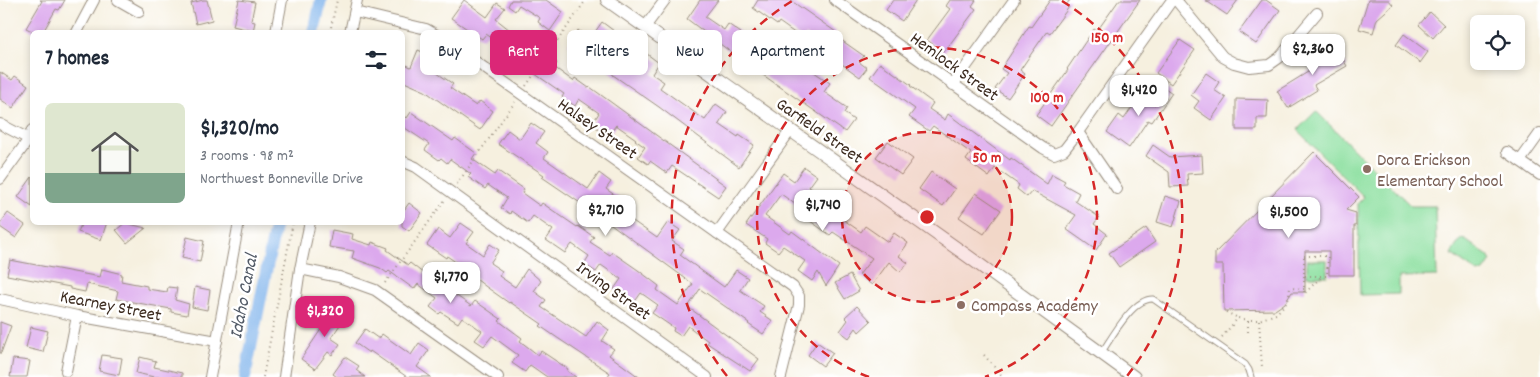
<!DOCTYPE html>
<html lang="en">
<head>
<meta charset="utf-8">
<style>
  body { margin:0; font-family:Dekko,sans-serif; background:#f6f6f7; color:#1f2937; height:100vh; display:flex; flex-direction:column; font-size:19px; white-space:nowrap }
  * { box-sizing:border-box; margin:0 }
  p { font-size:16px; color:#747a83 }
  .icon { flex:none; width:28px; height:28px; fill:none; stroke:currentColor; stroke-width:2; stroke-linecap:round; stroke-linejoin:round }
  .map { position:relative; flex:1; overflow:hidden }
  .details { position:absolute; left:30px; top:30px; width:375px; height:195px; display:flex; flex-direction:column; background:#fff; border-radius:8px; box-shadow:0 2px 8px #0003 }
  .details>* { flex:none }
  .top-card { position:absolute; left:420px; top:30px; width:475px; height:45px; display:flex; gap:10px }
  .fabs { position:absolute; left:1470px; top:15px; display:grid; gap:10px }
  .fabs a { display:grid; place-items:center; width:55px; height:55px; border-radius:8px; background:#fff; box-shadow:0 2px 8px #0003; font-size:25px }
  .price { position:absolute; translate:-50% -42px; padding:0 11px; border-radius:10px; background:#fff; color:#222; font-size:16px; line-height:32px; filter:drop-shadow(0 1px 2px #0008) }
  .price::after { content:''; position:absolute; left:50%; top:30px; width:15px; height:11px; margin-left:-8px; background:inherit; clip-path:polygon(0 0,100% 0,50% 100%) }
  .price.selected { background:#db2777; color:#fff }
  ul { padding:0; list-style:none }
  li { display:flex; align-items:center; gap:15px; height:125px; padding:0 15px }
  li+li { border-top:1px solid #e0e1e3 }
  li span { display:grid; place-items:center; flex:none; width:140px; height:100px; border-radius:8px; color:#555 }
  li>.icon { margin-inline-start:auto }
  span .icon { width:60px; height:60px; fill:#fffc; stroke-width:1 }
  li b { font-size:21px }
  h2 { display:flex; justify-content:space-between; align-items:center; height:60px; padding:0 15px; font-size:21px }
  .pill { padding:0 18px; border-radius:8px; background:#fff; box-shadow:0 2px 8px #0003; font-size:18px; line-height:45px }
  .pill.selected { background:#db2777; color:#fff }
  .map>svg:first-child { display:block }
</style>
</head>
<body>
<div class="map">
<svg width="1540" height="377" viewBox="0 0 1540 377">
  <rect width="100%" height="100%" fill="#fff"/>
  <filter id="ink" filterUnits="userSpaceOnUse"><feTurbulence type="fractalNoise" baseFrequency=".02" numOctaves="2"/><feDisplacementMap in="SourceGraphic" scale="10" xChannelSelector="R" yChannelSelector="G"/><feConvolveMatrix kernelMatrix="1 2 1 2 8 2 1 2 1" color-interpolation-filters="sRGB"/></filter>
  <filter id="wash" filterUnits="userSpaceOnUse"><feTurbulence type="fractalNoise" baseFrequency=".0096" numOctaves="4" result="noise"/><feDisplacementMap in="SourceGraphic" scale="20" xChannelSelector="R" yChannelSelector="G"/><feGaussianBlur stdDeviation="1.12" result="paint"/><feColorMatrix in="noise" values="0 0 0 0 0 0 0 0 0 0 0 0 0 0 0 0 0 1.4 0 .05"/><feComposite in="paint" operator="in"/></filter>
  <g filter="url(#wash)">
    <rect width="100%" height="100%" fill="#f6f0df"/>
    <!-- green -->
    <g fill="#8ee0a1" stroke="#648560">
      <polygon points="1316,111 1411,206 1435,206 1437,276 1399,277 1399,294 1360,295 1358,203 1364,197 1297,130"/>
      <polygon points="1464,239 1488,256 1491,261 1484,271 1478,273 1451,254 1460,240"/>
      <rect x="1307" y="260" width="20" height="16"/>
    </g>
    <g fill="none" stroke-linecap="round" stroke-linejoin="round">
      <!-- canal -->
      <g stroke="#7eb2eb" stroke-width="12">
        <polyline points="314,32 321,0"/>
        <polyline points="245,377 276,222"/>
      </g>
    </g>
    <g id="blocks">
      <!-- building -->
      <g fill="#dca9ed">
        <polygon points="40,0 65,0 59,10 56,9 43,32 34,32 26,28 42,1"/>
        <polygon points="203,0 207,0 212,20 196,24 191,3"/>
        <polygon points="239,0 255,2 251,21 255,22 253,31 233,26"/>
        <polygon points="464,0 487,17 497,3 505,8 496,19 539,53 540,52 557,63 554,67 573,81 575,78 589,88 590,87 726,186 718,197 672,166 667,173 650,161 648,164 638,157 645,147 635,140 636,139 616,125 608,136 592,124 599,113 579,99 575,106 562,97 564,94 528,69 530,66 512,52 486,34 482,39 451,18"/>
        <polygon points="511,0 546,0 563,12 550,31 538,22 540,18 519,5 515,11 508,6"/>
        <polygon points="700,0 718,0 705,17 724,30 728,24 741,33 738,38 761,53 763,51 788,68 794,58 830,83 824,92 847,108 844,113 854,120 845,132 740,59 687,19"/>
        <polygon points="758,0 790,0 836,32 834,35 864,56 859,62 867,68 860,77 832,57 834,55 806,35 803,39 779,22 777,25 753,8"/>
        <polygon points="893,0 916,0 902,21 886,10"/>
        <polygon points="950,0 976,0 972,6 976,9 944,52 927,40 950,9 946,6"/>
        <polygon points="1050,0 1070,0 1066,5 1069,7 1050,33 1047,31 1020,70 1025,74 1008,98 995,89 1007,73 1001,69 1029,26 1031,27"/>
        <polygon points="1119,0 1140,0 1051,126 1036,115 1068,70 1067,69 1094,29 1097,31"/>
        <polygon points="1205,0 1238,0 1227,15"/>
        <polygon points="1262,0 1266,0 1280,10 1256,44 1239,32"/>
        <polygon points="1368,0 1389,0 1393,5 1377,19 1373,33 1359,29"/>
        <polygon points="1430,12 1444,25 1433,38 1419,25"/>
        <polygon points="602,22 614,31 605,42 617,51 614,56 635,71 647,54 659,63 652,74 664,82 660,88 705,120 716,104 727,112 719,124 738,137 739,135 754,145 739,167 659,107 613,75 613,74 583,52 582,54 568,44 578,30 590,39"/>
        <polygon points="1404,34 1428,52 1420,63 1396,45"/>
        <polygon points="1180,40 1195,50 1171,84 1156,73"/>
        <polygon points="1333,43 1347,66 1314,85 1317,90 1288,108 1277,91 1316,67 1310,57"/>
        <polygon points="418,50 432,56 427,66 453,84 450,88 476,106 480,101 493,111 480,130 425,91 402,81 402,63 411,67"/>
        <polygon points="880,63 911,85 910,86 933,103 929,109 945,120 948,114 1010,160 1011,158 1047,184 1052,174 1065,181 1063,184 1079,193 1075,201 1099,217 1094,224 1107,234 1096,250 1066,229 1076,215 1032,191 1027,197 1017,189 1019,185 995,168 989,177 966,160 971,153 933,126 929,131 909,117 915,109 870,77"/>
        <polygon points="0,72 12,80 15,76 28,85 13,108 0,99"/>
        <polygon points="1206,73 1219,82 1214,90 1226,98 1211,120 1194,108 1199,101 1191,95"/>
        <polygon points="1161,85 1172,93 1152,122 1148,120 1129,148 1107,132 1119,115 1124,119 1142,93 1151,99"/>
        <polygon points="1236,99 1268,100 1267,118 1257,118 1257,130 1236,130"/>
        <polygon points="411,112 453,141 455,138 476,153 472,159 495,175 498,171 524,189 522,193 540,206 542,203 577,227 578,226 594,237 590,242 610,255 612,252 638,270 659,286 657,290 678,305 693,284 611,224 542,177 544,175 498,144 508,130 520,139 531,123 544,132 536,143 548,152 544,158 588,189 599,173 611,182 606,189 619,198 613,207 657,238 668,222 680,230 672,241 684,249 680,255 724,287 736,270 748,278 740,290 764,306 760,312 773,321 763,334 748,324 749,323 700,289 688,307 759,359 750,371 707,343 708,341 688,326 681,336 673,331 674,328 652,313 658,305 641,293 634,303 622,295 614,289 621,279 601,265 596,272 584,264 589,256 572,244 565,253 546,240 553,230 533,216 528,223 511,211 510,214 501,208 507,198 488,185 485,189 468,177 471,174 450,159 447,163 441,158 439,160 425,150 429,144 402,126 402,116 407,118"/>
        <polygon points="888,141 913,159 901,175 876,157"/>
        <polygon points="1153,145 1170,157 1202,155 1203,173 1187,174 1188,186 1170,187 1169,172 1146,156"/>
        <polygon points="1314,152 1359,197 1346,210 1356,213 1356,226 1354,226 1354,275 1329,275 1329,251 1305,251 1305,292 1292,292 1285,303 1275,310 1224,311 1223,265 1215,265 1215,253"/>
        <polygon points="804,167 817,176 809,187 822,196 818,202 861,232 865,226 888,242 894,233 908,243 899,256 908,263 900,272 889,262 872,285 859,275 872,258 833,232 830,235 803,216 806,212 781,194 765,216 790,234 792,231 839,266 826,286 818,272 812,281 798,271 805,261 783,246 778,252 765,243 767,239 746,225 783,173 794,181"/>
        <polygon points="931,172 955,189 943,206 919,189"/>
        <polygon points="32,177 32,207 18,197"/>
        <polygon points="976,193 1001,210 984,234 959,217"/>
        <polygon points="1165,196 1181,201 1173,227 1157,222"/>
        <polygon points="409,203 422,213 409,231 402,226 402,213"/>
        <polygon points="8,213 25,225 16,238 0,227 0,224"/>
        <polygon points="82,222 107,222 101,240 78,232"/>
        <polygon points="125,223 146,228 127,243 116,230"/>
        <polygon points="461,223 474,232 466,243 483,255 490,244 499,250 490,263 502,271 499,276 515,287 527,269 541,281 534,291 546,300 541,307 586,337 597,321 609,330 602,341 614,349 609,355 639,377 607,377 610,373 559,339 540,326 542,324 510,302 509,303 485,286 472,276 473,274 447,256 446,258 427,245 438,229 450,238"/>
        <polygon points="1146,228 1155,242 1119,267 1109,253"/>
        <polygon points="332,230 353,234 352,239 371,245 372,242 388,248 387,250 408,265 410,263 424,274 426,271 453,289 451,292 471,306 475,301 501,319 499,321 522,338 520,341 538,355 541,351 568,369 567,371 576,377 547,377 530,365 525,372 512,363 518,355 492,336 484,346 475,340 482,331 462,317 458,323 441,312 439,314 430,307 437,298 418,284 414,289 389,271 387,273 380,268 352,258 354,251 329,247"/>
        <polygon points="187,237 204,241 200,262 182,258"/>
        <polygon points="10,260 100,277 102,269 122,274 121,281 147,286 147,289 167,292 168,287 177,288 175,300 189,304 187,315 171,312 171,309 116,299 118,291 87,284 85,292 70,289 70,287 7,275"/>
        <polygon points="850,275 859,291 845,299 835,283"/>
        <polygon points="195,287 210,290 207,310 192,307"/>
        <polygon points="329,304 346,316 331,338 340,344 332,355 328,352 315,369 301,359 326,322 320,318"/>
        <polygon points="857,306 871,321 859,332 856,328 849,338 840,331 848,320 845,317"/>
        <polygon points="0,322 11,326 1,353 0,353"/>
        <polygon points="31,327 48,331 43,352 26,348"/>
        <polygon points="365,329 379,339 382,334 411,355 419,343 429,350 417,367 431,377 407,377 370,351 369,353 355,343"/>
        <polygon points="817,342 833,353 823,366 808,355"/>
        <polygon points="102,355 122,358 119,375 99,371"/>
        <polygon points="140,357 156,361 154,367 182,373 182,377 154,377 136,373"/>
        <polygon points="345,357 359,366 356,370 365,377 337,377 333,374"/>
        <polygon points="13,359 30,361 27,377 10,377"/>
      </g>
    </g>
  </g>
  <g filter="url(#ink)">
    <use href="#blocks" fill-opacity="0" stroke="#988d7e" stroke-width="1"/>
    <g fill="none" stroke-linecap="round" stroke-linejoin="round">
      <!-- service casing -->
      <g stroke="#988d7e" stroke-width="7">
        <path id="service" d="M1102,352C1112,337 1133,298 1153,299L1245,364L1249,370L1251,377"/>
      </g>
      <!-- minor casing -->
      <g stroke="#988d7e" stroke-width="12">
        <g id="minor">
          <polyline points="118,0 139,12"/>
          <polyline points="835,0 1043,148 1054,154 1064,150 1078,132 1172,0"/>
          <polyline points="1176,0 1223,57 1234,63 1249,67 1269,65 1279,58 1317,13"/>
          <polyline points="355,12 426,29 445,40 793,287 799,296 799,305 781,377"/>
          <polyline points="645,27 665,0"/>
          <polyline points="77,32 94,0"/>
          <polyline points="276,32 282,0"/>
          <polyline points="350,32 357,0"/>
          <polyline points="953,85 1014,0"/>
          <polyline points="0,124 29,139"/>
          <polyline points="1078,132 1117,189"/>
          <polyline points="1540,133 1520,161 1540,175"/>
          <polyline points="1507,152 1520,161"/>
          <polyline points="402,161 416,167 707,377"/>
          <polyline points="0,179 29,139 32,130"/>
          <polyline points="717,233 790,131"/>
          <polyline points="300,269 339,277 375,290 498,377"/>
          <polyline points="0,299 77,316 217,341"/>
          <polyline points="66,371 77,316"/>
          <polyline points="210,377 239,222"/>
          <polyline points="284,377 300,269 310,222"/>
        </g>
      </g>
      <!-- tertiary casing -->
      <g stroke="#988d7e" stroke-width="14">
        <polyline id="tertiary" points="607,0 969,257 1134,377"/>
      </g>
      <!-- path -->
      <g stroke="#988d7e" stroke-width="2" stroke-dasharray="1 4" stroke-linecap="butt">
        <polyline points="330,32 337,0"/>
        <polyline points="526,86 586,0"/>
        <polyline points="457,184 515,102"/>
        <polygon points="1304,256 1328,256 1327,276 1304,276"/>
        <polyline points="1304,276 1304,294 1322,276"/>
        <polyline points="385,283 445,200"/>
        <polyline points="1226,312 1238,318"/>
        <polyline points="1259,320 1262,367"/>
        <polyline points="1248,332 1248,320 1259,320 1276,314 1288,301 1290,288 1304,289"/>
        <polyline points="1222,337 1238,318 1248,320"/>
        <polyline points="984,355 1003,377"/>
        <polyline points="263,377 293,222"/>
      </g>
      <!-- service -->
      <use href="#service" stroke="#fff" stroke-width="5"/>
      <!-- minor -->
      <use href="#minor" stroke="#fff" stroke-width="10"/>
      <!-- tertiary -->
      <use href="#tertiary" stroke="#fff" stroke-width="12"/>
    </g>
  </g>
  <!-- distance rings -->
  <circle cx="927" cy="217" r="85" fill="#d62828" fill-opacity=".12"/>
  <g fill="none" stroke="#d62828" stroke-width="2.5" stroke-dasharray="9 6">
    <circle cx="927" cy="217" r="85"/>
    <path d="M869 377A170 170 0 1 1 985 377"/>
    <path d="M727 376A255 255 0 0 1 792 1M1062 1A255 255 0 0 1 1127 376"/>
  </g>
  <!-- markers -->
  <g fill="#8d6e63" stroke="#fff" stroke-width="2">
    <circle cx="1367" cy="169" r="5"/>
    <circle cx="961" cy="305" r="5"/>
  </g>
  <g text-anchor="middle" stroke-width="5" stroke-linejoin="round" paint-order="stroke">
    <!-- street labels -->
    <g font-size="18" fill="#3b2a1e" stroke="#fff">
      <text transform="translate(955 66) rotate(36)" y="6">Hemlock Street</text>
      <text transform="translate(598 128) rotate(35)" y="6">Halsey Street</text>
      <text transform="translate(820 130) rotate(35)" y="6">Garfield Street</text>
      <text transform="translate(614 290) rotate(36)" y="6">Irving Street</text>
      <text transform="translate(111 305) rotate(11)" y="6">Kearney Street</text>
    </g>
    <!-- education labels -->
    <g font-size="18" fill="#785e54" stroke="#fff" text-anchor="start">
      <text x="1377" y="165">Dora Erickson<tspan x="1377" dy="21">Elementary School</tspan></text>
      <text x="971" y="311">Compass Academy</text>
    </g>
    <!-- water labels -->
    <g font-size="19" font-style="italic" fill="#525a66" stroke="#fff">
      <text transform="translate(242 296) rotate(-79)" y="7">Idaho Canal</text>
    </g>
  </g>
  <circle cx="927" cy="217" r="8" fill="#d62828" stroke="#fff" stroke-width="2.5"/>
  <g font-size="15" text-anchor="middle" font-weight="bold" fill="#d62828" stroke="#fff" stroke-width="5" stroke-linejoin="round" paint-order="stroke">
    <text x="1107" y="42">150 m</text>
    <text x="1047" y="102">100 m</text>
    <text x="987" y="162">50 m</text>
  </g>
</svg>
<div class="fabs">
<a><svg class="icon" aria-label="locate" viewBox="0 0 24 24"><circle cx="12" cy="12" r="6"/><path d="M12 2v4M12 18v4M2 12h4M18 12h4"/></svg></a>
</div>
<b class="price" style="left:1313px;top:76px">$2,360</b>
<b class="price" style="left:1139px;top:117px">$1,420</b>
<b class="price" style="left:823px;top:232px">$1,740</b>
<b class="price" style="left:606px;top:237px">$2,710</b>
<b class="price" style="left:1289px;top:239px">$1,500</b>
<b class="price" style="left:451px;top:304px">$1,770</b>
<b class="price selected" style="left:325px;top:338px">$1,320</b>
<div class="top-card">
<a class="pill">Buy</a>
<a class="pill selected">Rent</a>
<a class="pill">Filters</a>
<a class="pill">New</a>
<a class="pill">Apartment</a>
</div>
<section class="details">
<h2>7 homes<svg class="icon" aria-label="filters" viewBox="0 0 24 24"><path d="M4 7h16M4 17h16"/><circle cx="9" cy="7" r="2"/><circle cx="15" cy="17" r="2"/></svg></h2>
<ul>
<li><span style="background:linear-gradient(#dfe7d0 70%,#7fa58c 0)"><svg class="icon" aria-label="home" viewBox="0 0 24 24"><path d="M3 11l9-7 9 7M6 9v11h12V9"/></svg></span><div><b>$1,320/mo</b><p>3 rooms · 98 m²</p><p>Northwest Bonneville Drive</p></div></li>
</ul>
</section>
</div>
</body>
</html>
